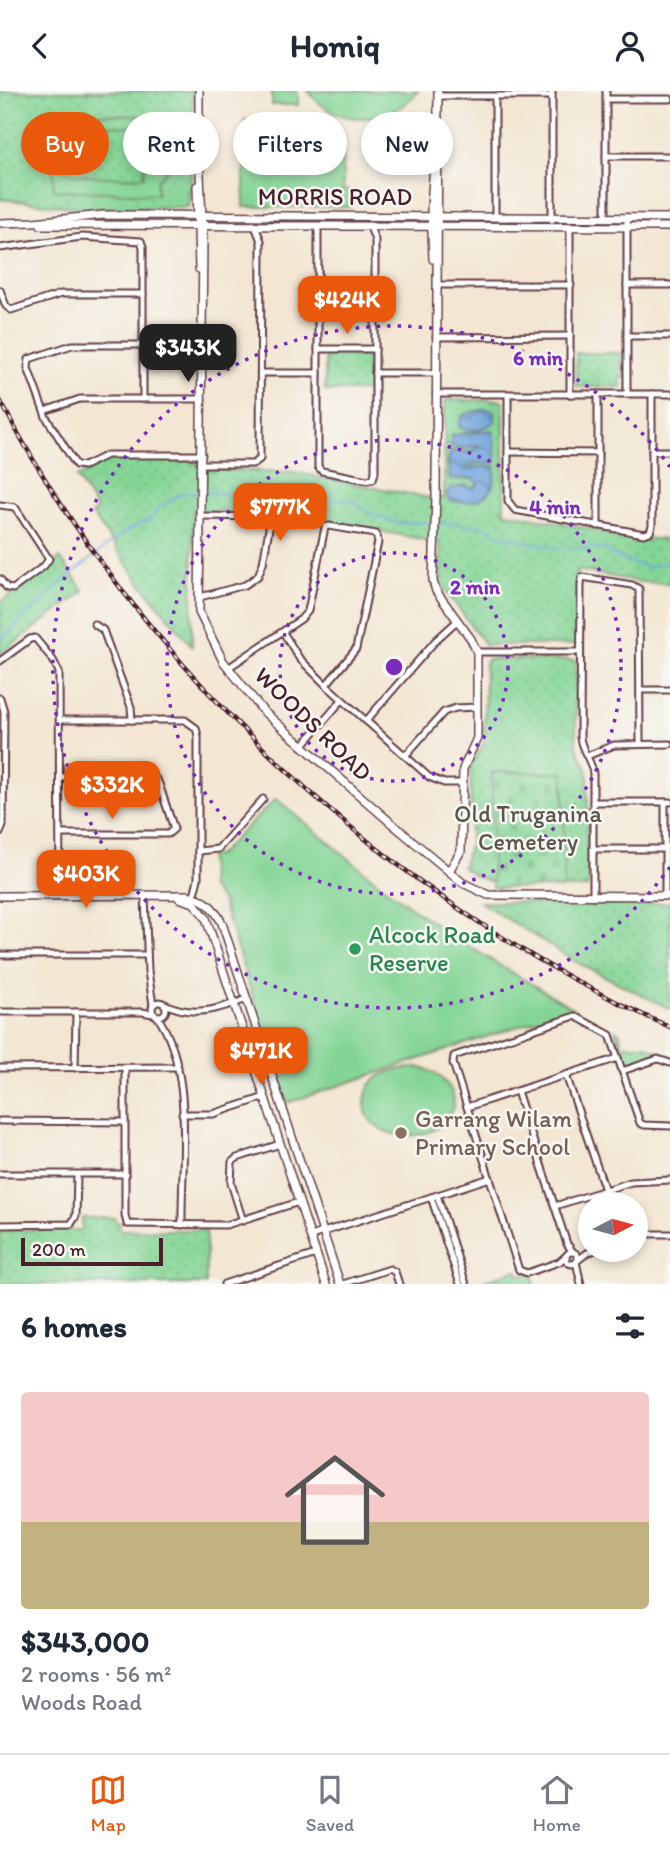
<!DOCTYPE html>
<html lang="en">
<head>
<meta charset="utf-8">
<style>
  body { margin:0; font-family:Itim,sans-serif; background:#f2f2f3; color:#1f2937; height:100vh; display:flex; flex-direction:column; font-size:26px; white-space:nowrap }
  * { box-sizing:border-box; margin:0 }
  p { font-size:23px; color:#747a83 }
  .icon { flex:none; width:38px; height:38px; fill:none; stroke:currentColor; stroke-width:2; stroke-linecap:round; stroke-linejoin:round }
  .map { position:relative; height:1193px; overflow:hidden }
  .side { display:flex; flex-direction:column; background:#fff; flex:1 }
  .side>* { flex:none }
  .guide { position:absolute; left:21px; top:21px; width:628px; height:63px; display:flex; gap:14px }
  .needle { width:46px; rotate:84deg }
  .fabs { position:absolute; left:578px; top:1101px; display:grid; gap:14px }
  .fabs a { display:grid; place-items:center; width:70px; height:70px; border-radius:50%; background:#fff; box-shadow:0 4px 10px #0003; font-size:35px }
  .scale { position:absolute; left:21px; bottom:18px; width:142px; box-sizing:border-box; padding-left:7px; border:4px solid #4a1f2b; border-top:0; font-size:19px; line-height:24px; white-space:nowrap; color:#4a1f2b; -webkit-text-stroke:5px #f6f6f2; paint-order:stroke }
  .price { position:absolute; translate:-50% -60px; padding:0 16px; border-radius:14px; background:#ea580c; color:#fff; font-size:23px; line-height:46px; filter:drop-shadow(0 2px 4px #0008) }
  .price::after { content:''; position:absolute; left:50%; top:42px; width:21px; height:16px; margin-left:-10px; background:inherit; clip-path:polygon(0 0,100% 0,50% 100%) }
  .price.selected { background:#222; color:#fff }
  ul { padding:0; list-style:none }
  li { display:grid; align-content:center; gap:14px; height:371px; padding:0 21px }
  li+li { border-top:2px solid #e0e1e3 }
  li span { display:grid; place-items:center; height:217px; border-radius:7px; color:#555 }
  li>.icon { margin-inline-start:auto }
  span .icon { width:126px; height:126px; fill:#fffc; stroke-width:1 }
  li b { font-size:30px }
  h2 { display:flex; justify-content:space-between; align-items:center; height:84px; padding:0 21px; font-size:30px }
  .chip { padding:0 24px; border-radius:32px; background:#fff; box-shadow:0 4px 10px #0003; font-size:24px; line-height:63px }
  .chip.selected { background:#ea580c; color:#fff }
  header { display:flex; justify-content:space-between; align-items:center; height:91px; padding:0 21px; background:#fff; font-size:32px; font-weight:700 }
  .tab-bar { display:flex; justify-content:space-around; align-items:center; height:98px; border-top:2px solid #e0e1e3; background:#fff; font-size:19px; color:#747a83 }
  .tab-bar a { display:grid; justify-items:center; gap:4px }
  .tab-bar .selected { color:#ea580c }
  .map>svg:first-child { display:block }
</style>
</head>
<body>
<header><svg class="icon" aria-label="back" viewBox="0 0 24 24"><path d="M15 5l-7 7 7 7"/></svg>Homiq<svg class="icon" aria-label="person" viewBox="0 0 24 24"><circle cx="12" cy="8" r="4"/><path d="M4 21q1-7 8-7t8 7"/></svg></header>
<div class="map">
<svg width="670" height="1193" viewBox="0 0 670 1193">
  <defs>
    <pattern id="green-dots" width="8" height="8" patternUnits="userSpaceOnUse" patternTransform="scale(1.75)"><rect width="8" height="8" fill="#84d595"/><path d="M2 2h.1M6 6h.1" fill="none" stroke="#74b681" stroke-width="1.8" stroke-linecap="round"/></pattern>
    <pattern id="cemetery-stones" width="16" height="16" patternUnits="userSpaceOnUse" patternTransform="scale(1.75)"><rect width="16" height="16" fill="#84d595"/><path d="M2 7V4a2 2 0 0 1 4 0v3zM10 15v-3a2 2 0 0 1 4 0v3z" fill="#74b681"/></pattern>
    <pattern id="water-waves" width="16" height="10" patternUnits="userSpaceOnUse" patternTransform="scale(1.75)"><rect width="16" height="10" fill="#71a4dd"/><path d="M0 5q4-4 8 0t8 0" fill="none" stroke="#5f85b3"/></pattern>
  </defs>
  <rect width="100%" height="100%" fill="#f6f6f2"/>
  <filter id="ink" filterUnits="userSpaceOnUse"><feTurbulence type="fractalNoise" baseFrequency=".0143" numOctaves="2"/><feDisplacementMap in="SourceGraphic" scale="14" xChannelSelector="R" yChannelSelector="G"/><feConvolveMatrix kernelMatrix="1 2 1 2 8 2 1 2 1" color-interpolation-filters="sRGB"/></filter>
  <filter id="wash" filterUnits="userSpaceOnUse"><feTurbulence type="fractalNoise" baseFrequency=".00686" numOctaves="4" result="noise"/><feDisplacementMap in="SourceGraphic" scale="28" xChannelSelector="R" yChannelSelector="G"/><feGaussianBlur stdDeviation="1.57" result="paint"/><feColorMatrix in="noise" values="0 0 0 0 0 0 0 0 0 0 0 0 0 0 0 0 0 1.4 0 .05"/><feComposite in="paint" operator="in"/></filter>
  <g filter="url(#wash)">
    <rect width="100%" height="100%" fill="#f3e6d2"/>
    <!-- green -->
    <g fill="url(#green-dots)" stroke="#677a60" stroke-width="2">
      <polygon points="0,0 193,0 193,69 188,116 82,117 0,108"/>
      <polygon points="576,262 621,262 621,294 619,296 578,296 576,294"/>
      <polygon points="327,264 368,264 370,266 370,300 325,300 325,266"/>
      <polygon points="447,309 502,309 504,311 504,421 637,447 670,449 670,492 640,491 577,479 576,552 573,554 485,554 444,497 441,487 440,452 427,452 426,449 291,423 260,420 193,420 192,555 142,494 92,423 97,419 77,386 108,369 190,369 208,378 293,381 425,406 444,407 445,311"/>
      <polygon points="60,467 84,500 0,563 0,512"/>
      <polygon points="487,568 574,569 576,571 576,653 588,680 588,795 586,797 564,797 564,682 492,681 492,791 475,785 462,776 470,753 471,675 484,652 485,571"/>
      <polygon points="480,811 670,812 670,918 576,871"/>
      <polygon points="615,939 620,942 621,954 645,954 660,961 628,972 625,971"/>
      <polygon points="82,1127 116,1127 116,1131 120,1132 120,1139 206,1139 206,1193 0,1193 0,1139 82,1139"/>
      <polygon points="516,1179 521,1185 532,1182 535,1193 474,1193"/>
    </g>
    <!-- cemetery -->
    <polygon fill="url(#cemetery-stones)" stroke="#677a60" stroke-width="2" points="492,681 564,682 564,797 492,797"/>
    <!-- pitch -->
    <g fill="#84d595" stroke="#677a60" stroke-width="2" fill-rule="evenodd">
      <rect x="272" y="0" width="26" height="14"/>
      <path d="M308,0H418C390,35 335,37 308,0Z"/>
      <path d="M68,22L161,26V35C178,51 176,75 157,89V103L54,99V82L46,66V50L52,37ZM77,33L147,36L144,85C129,87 77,87 64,79C57,75 55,68 53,60H72V56L54,55C55,42 65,34 77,33Z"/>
      <polygon points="244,29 300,30 300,41 343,44 343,99 350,100 350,116 244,116"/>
      <path d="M276,708C312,737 347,767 384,796C443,842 508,880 573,917L287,1012L222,811L210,796L209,765H217Z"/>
      <path d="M418,976C440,981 465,1002 448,1026C442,1035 432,1041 422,1043C397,1049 359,1038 366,1005C367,998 370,992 377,987C388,979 404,977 418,976Z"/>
    </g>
    <!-- water -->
    <g fill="url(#water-waves)" stroke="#5e6284" stroke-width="2">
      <path d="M485,318L494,320L495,330C487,338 469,342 459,336L461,326L466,323Z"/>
      <path d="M493,339L496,371L468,373L466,375L467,377L495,375C497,408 478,413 449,410L447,403L450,398L466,394L473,398L478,393L475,388H450L448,370L451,360L468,361L479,356L478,354C468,356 459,360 450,354L452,344Z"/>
    </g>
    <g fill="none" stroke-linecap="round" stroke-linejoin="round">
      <!-- stream -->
      <g stroke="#71a4dd" stroke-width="2">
        <polyline points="204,401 219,402 253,408 286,402 299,403 316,407 353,410 375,425 398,432 433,431"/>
        <polyline points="438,432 484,435 499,444 558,457 601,457 624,469 647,476 670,471"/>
        <polyline points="0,549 29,520 41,514 48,503 67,487 123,442 152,427 158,417 170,409 184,402 198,401"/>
      </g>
    </g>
  </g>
  <g filter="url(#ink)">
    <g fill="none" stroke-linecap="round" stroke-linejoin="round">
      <!-- minor casing -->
      <g stroke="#633d44" stroke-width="9">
        <g id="minor">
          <polyline points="438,5 552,5"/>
          <polyline points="606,8 670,8"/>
          <polyline points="606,65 670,65"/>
          <polyline points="495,126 495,5"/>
          <polyline points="606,126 606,0"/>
          <polyline points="627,126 627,303"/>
          <polyline points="552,129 552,0"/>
          <polyline points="318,136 318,376 322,380 367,389 373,388 375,381 375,149 370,136"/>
          <polyline points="0,157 82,146 141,150 143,156 143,308"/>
          <polyline points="437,194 571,194"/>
          <polyline points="627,194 670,194"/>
          <polyline points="0,199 6,215 11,219 61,203 143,203"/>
          <polyline points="627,245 670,245"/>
          <polyline points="436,246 570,245"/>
          <polyline points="143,254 72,254 29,268 28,277 46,326 76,374 84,375 107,364 202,364"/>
          <polyline points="318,258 375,258"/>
          <polyline points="261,282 318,282"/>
          <polyline points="375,282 436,282"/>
          <polyline points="436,303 670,303"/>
          <polyline points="508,303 508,410 515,419 644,443 650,441 652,435 652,303"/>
          <polyline points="570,303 570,136"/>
          <polyline points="44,320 80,308 202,308"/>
          <polyline points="652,360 670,360"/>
          <polyline points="508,361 598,362"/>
          <polyline points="202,373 253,373 260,368 261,150 255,135"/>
          <polyline points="0,414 15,416 49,468 44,475 13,498 7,497 0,488"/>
          <polyline points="598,435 598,303"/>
          <polyline points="200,506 245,494 258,485 263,472 270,432 268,426 201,425"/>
          <polyline points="94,533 103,539 131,616 132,629"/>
          <polyline points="283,541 299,567 326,594 429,686 444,692 462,692"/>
          <polyline points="477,561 580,561"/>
          <polyline points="0,570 30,548 35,547 53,569 59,581 60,805"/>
          <polyline points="228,577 301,528 308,520 325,436 329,435 376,443 378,451 356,558 326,594"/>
          <polyline points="640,599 670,599"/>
          <polyline points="0,607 4,620 3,735 0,742"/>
          <polyline points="60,629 185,629 196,637 198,645 198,788 193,808"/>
          <polyline points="366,630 436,549 457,530"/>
          <polyline points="302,655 342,609"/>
          <polyline points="405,665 444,621 456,617 477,616"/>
          <polyline points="587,665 614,654 670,653"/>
          <polyline points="593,711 670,711"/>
          <polyline points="60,743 168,743 174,738 159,693 155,687 60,686"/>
          <polyline points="593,758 665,758"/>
          <polyline points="198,760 218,758 263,708"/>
          <polyline points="145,805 148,880 153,914"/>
          <path d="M593,805V683C592,669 581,660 580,646L581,493L582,486L632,494L639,498L640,653"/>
          <polyline points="665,805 665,711"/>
          <polyline points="0,864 147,864"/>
          <circle cx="159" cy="918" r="7"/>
          <path d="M165,913C194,927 219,918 247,908"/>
          <polyline points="0,921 142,921 153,923"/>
          <path d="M157,925C195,980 181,1070 182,1134"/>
          <polyline points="0,977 178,976"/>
          <polyline points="75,977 76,921"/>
          <polyline points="125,978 125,1124 127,1133 226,1134 299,1111"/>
          <polyline points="622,980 658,968 670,972"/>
          <polyline points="566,984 605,1099"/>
          <polyline points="517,1000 567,1153 573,1161"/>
          <polyline points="467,1016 618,967"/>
          <polyline points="182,1023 213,1023 265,1006"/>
          <polyline points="0,1030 125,1031"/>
          <polyline points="0,1083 125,1083"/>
          <polyline points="437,1104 466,1193"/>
          <polyline points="431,1106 460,1193"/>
          <polyline points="555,1115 631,1091 670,1089"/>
          <polyline points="243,1130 231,1092 232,1071 237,1067 280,1053"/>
          <polyline points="0,1134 71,1133 76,1125 77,1084"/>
          <polyline points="311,1145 490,1087"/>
          <polyline points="635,1146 647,1143 670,1143"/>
          <circle cx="572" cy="1167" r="6"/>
          <polyline points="566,1165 559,1171 527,1182 519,1179 453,972 454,965 575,925 610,944 640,1032 644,1034 670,1035"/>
          <polyline points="577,1170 587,1162 598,1158"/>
          <polyline points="576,1171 581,1193"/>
          <polyline points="224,1193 316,1163"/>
          <polyline points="343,1193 390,1178 395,1181 399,1193"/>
        </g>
      </g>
      <!-- tertiary casing -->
      <g stroke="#633d44" stroke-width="10">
        <g id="tertiary">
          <polyline points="438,0 436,406 433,490 436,500 471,548 477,561 477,647 463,678 461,760 449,780"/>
          <polyline points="199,62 203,150 199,521 223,570 263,620 390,731 463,792 488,804 670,805"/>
          <polyline points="199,66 199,0"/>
          <polyline points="197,95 199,178"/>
          <polyline points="0,132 33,131 104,124 670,127"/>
          <polyline points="41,134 670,136"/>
          <polyline points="433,168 431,116 434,72"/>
          <path d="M0,805L187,804C204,807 214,816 222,832L340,1193"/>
          <polyline points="179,807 194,812 206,827 326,1193"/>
        </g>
      </g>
      <!-- minor -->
      <use href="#minor" stroke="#fff" stroke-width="5"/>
      <!-- tertiary -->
      <use href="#tertiary" stroke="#fff" stroke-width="7"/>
      <!-- rail casing -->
      <g stroke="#4a1f2b" stroke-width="4.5">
        <path id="rail" d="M0,309C139,576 395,815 670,936"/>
      </g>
      <!-- rail -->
      <use href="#rail" stroke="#f6f6f2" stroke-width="2" stroke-dasharray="5" stroke-linecap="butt"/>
    </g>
  </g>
  <!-- distance rings -->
  <g fill="none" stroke="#7b2cbf" stroke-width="3.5" stroke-dasharray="3.5 7">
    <circle cx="394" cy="576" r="114"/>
    <circle cx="394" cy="576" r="227"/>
    <path d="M670 776A341 341 0 1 1 670 376"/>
  </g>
  <!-- markers -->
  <circle fill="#2e9e5b" stroke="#f6f6f2" stroke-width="2.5" cx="355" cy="858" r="7"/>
  <circle fill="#8d6e63" stroke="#f6f6f2" stroke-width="2.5" cx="401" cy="1042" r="7"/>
  <g text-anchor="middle" stroke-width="5" stroke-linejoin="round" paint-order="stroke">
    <!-- street labels -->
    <g font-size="24" fill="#4a1f2b" stroke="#f6f6f2">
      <text x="335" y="114">MORRIS ROAD</text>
      <text transform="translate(313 633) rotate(44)" y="8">WOODS ROAD</text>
    </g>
    <!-- park labels -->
    <g font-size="24" fill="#5b564b" stroke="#f6f6f2">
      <text x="528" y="731">Old Truganina<tspan x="528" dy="28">Cemetery</tspan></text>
    </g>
    <!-- leisure labels -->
    <g font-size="24" fill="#27864d" stroke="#f6f6f2" text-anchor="start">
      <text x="369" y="852">Alcock Road<tspan x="369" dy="28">Reserve</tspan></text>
    </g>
    <!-- education labels -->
    <g font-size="24" fill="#785e54" stroke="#f6f6f2" text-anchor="start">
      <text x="415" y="1036">Garrang Wilam<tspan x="415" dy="28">Primary School</tspan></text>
    </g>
  </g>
  <circle cx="394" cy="576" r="10" fill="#7b2cbf" stroke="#f6f6f2" stroke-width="3.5"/>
  <g font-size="21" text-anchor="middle" font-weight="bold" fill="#7b2cbf" stroke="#f6f6f2" stroke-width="5" stroke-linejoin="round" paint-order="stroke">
    <text x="538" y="274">6 min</text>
    <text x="555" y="423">4 min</text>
    <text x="475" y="503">2 min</text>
  </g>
</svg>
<div class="fabs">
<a><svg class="needle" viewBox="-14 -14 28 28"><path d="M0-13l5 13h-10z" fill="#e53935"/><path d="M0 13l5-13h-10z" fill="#747a83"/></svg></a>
</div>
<div class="scale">200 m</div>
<b class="price" style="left:347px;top:245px">$424K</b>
<b class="price selected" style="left:188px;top:293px">$343K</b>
<b class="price" style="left:280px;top:452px">$777K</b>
<b class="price" style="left:112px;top:730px">$332K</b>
<b class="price" style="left:86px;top:819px">$403K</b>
<b class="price" style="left:261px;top:996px">$471K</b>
<div class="guide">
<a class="chip selected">Buy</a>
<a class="chip">Rent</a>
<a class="chip">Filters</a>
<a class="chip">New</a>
</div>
</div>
<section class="side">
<h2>6 homes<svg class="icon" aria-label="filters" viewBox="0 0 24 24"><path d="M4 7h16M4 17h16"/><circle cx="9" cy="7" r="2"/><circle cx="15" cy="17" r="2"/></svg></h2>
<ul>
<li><span style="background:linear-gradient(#f6c9c9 60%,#c2b280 0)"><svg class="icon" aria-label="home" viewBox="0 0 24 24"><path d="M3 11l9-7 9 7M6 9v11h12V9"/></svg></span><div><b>$343,000</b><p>2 rooms · 56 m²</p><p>Woods Road</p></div></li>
</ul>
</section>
<nav class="tab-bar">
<a class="selected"><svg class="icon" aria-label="map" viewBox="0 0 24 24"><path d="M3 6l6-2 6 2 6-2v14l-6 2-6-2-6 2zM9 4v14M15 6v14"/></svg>Map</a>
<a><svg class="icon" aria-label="saved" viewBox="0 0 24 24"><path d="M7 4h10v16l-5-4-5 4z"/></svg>Saved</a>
<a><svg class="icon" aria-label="home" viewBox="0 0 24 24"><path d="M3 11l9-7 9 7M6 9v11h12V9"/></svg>Home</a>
</nav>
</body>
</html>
